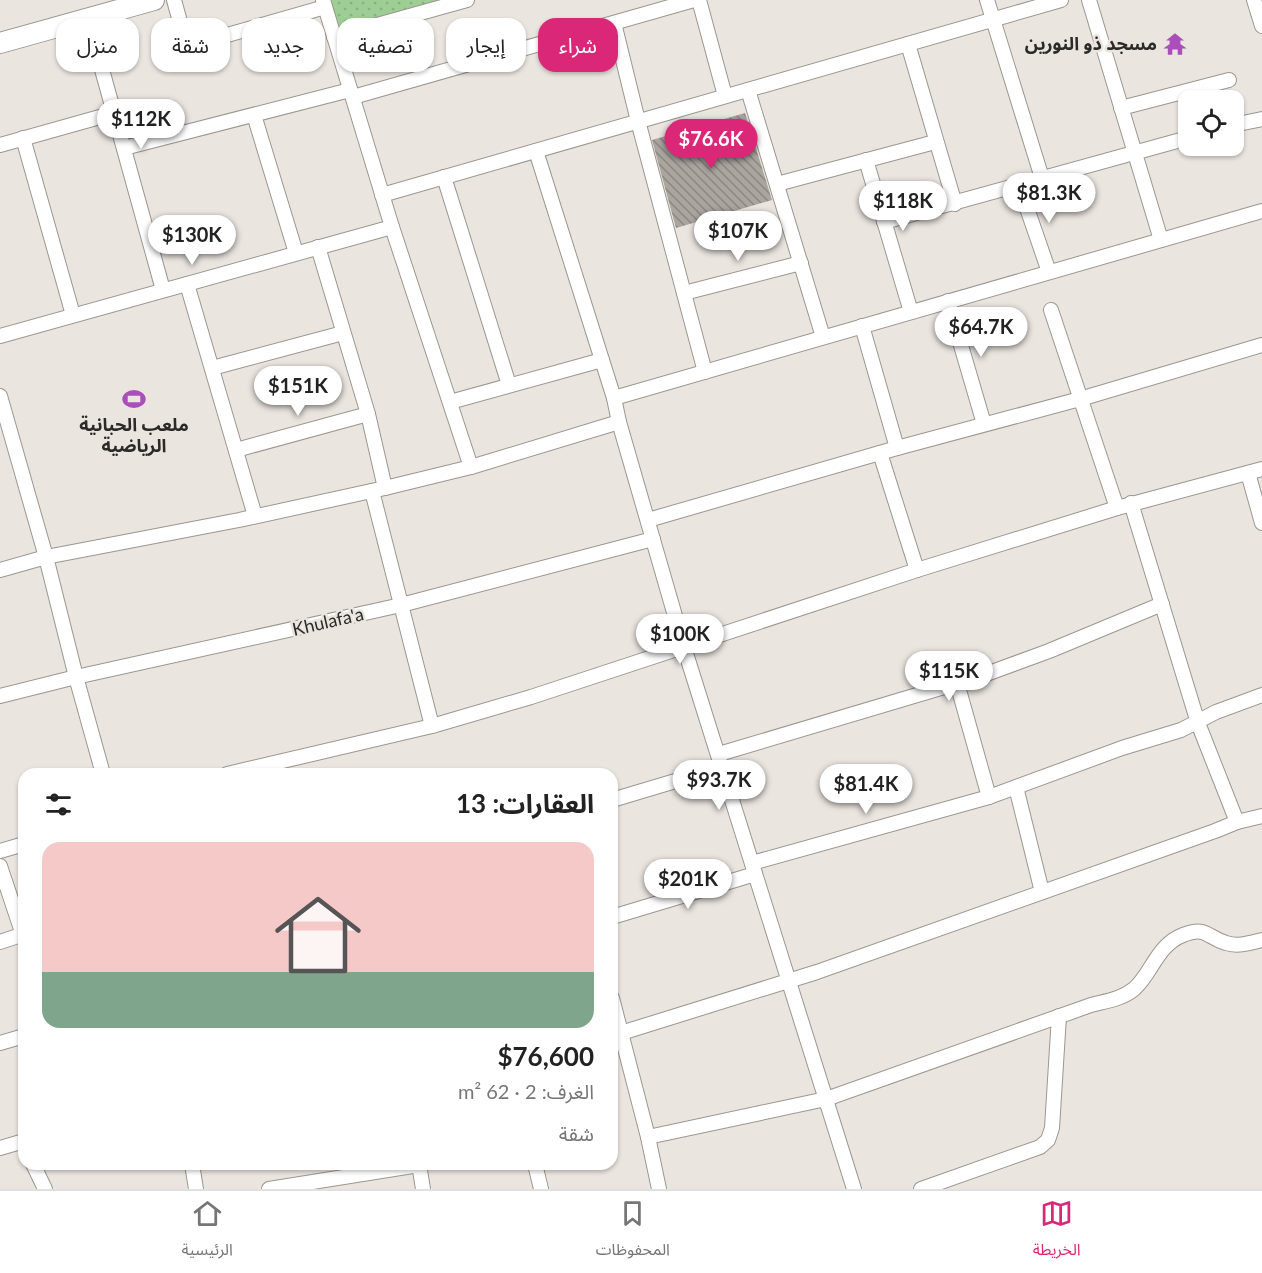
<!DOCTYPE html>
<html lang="ar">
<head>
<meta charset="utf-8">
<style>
  body { margin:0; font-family:Lato,"Noto Sans Arabic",sans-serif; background:#f2f2f2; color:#222; direction:rtl; height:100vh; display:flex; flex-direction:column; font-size:22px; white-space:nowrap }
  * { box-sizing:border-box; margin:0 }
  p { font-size:20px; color:#767676 }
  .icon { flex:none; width:33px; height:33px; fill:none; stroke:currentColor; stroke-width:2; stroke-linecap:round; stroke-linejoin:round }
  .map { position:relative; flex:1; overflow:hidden; direction:ltr }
  .drawer { position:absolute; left:18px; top:768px; width:600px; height:402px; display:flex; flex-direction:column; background:#fff; border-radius:18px; box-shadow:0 2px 4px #0004; direction:rtl }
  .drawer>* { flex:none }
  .top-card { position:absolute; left:18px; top:18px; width:600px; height:54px; direction:rtl; display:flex; gap:12px }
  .buttons { position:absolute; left:1178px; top:90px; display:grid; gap:12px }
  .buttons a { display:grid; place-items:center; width:66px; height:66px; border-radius:12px; background:#fff; box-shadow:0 2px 4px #0004; font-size:30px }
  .price { position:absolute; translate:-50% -51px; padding:0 14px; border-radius:21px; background:#fff; color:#222; font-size:20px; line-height:39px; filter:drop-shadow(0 2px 3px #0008) }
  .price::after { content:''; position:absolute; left:50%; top:36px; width:18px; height:14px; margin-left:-9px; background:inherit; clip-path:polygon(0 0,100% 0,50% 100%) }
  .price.current { background:#db2777; color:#fff }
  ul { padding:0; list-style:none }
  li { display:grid; align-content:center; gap:12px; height:318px; padding:0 24px }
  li+li { border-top:2px solid #e0e0e0 }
  li span { display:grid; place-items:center; height:186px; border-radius:18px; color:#555 }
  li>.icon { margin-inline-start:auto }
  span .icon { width:108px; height:108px; fill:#fffc; stroke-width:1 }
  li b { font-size:26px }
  h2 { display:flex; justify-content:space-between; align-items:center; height:72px; padding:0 24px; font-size:26px }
  .tag { padding:0 21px; border-radius:18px; background:#fff; box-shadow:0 2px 4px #0004; font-size:21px; line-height:54px }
  .tag.current { background:#db2777; color:#fff }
  .tab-bar { display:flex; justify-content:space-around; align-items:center; height:84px; border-top:2px solid #e0e0e0; background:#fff; font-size:16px; color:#767676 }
  .tab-bar a { display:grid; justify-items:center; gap:3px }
  .tab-bar .current { color:#db2777 }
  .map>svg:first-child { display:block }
</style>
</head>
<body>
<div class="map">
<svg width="1262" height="1189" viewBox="0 0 1262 1189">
  <defs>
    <pattern id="grass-dots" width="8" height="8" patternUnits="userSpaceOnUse" patternTransform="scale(1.5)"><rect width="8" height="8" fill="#9dce94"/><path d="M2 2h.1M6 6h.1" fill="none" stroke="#87b180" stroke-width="1.8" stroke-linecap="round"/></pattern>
    <pattern id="building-back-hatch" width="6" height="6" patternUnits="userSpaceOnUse" patternTransform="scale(1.5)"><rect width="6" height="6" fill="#aba5a0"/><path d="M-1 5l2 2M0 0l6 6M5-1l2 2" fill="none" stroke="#8b8782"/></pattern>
  </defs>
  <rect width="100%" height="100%" fill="#ebe5e0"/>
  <!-- grass -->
  <polygon fill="url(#grass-dots)" points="331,0 444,0 339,30"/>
  <!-- building -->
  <polygon fill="url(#building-back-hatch)" points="745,113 772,200 676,228 652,140"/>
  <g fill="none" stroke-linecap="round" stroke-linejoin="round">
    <!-- street casing -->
    <g stroke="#9c9691" stroke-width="16">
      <g id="street">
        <polyline points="174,0 184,36 189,43 196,44 325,7"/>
        <polyline points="323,0 392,227 471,467"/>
        <polyline points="699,0 725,96"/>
        <polyline points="987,0 1042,178"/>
        <polyline points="1089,0 1161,240"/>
        <polyline points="1254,0 1262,26"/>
        <polyline points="88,19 163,290"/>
        <polyline points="614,23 638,121 705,372"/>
        <polyline points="334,37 467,0"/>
        <polyline points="908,44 955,204"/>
        <polyline points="748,90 823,337"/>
        <polyline points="353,97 694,0"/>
        <polyline points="1121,108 1229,80"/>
        <polyline points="254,115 296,253"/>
        <polyline points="1233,125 1262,119"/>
        <polyline points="23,138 73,315"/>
        <polyline points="0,145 114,113"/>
        <polyline points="124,148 350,90"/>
        <polyline points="536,151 614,398 619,422 684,647 854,1189"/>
        <polyline points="866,160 911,312"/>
        <polyline points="444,177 509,385"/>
        <polyline points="777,184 935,142"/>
        <polyline points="1019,185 1049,272"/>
        <polyline points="382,195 1061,0"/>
        <polyline points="884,222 1188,138"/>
        <polyline points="318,247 368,414 385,488"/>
        <polyline points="187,284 255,516"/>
        <polyline points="684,293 801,263"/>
        <polyline points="948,301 984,424"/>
        <polyline points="1051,310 1117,508"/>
        <polyline points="862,326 897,448"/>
        <polyline points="0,336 392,227"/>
        <polyline points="212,368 343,333"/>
        <polyline points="0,396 46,557 76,677 103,774"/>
        <polyline points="614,398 1262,211"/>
        <polyline points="450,402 602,360"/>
        <polyline points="236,450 368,414"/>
        <polyline points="880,453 917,570"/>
        <polyline points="1248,473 1262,523"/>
        <polyline points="372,491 432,726"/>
        <polyline points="648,520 897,448 1080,399 1262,345"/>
        <polyline points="0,570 46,557 239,520 385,488 471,467 619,422"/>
        <polyline points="957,683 989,797"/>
        <polyline points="0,696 76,677 401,605 653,539"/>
        <polyline points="719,754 981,676 1049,651 1162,604"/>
        <polyline points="227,774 432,726 531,697 917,570 1117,508 1262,469"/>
        <polyline points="1016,787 1042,892"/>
        <polyline points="612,800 722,767"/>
        <polyline points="1237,822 1262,816"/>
        <polyline points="0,851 24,844"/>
        <polyline points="752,863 989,797 1122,748 1181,730 1216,712 1262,695"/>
        <polyline points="0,866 23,935"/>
        <polyline points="612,917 755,874"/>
        <polyline points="0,942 24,934"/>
        <polyline points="612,998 648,1137 659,1189"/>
        <polyline points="621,1033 817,972 1215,831 1237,822 1198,723 1131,503"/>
        <polyline points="0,1043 24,1036"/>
        <path d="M648,1137L826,1099L1091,1005C1106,1001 1122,999 1134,989C1152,973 1157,945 1183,935C1207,926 1206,937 1226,943C1238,947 1250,943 1262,940"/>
        <polyline points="0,1148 24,1141"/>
        <polyline points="33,1164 45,1189"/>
        <polyline points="192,1164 196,1189"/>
        <polyline points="419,1164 423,1189"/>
        <polyline points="535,1164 541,1189"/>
        <polyline points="269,1189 419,1165"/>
        <polyline points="921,1189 1040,1147 1048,1140 1052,1128 1059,1016"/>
      </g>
    </g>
    <!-- secondary casing -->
    <g stroke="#9c9691" stroke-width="22">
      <polyline id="secondary" points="0,43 154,0"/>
    </g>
    <!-- street -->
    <use href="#street" stroke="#fff" stroke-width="14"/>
    <!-- secondary -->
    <use href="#secondary" stroke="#fff" stroke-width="20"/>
  </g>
  <!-- icons -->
  <defs>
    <g id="temple-bare" transform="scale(1.8)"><path d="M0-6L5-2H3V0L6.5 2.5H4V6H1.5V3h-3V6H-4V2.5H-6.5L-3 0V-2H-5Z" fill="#aa4fba" stroke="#ebe5e0" stroke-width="2.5" paint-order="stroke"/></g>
    <g id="stadium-bare" transform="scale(1.8)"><path d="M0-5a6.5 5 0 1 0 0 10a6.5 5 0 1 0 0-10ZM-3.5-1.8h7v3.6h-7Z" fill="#aa4fba" stroke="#ebe5e0" stroke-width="2.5" paint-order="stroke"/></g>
  </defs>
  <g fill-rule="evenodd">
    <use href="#temple-bare" x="1175" y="44"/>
    <use href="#stadium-bare" x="134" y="399"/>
  </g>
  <g text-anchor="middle" stroke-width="5" stroke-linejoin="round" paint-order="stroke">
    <!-- poi labels -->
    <g font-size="18" font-weight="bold" fill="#2c2a28" stroke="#ebe5e0" text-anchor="end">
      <text x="1157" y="50">مسجد ذو النورين</text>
      <text x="134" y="431" text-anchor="middle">ملعب الحبانية<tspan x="134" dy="21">الرياضية</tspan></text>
    </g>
    <!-- street labels -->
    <g font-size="18" fill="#2c2a28" stroke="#ebe5e0">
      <text transform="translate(328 622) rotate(-13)" y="6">Khulafa'a</text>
    </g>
  </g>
</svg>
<div class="buttons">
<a><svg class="icon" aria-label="locate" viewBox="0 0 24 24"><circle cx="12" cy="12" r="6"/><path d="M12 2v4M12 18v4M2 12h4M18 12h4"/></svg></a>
</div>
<b class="price" style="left:141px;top:150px">$112K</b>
<b class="price current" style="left:711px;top:170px">$76.6K</b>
<b class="price" style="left:1049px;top:224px">$81.3K</b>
<b class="price" style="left:903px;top:232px">$118K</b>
<b class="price" style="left:738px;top:262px">$107K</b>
<b class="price" style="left:192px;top:266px">$130K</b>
<b class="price" style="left:981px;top:358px">$64.7K</b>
<b class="price" style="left:298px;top:417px">$151K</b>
<b class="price" style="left:680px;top:665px">$100K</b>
<b class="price" style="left:949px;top:702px">$115K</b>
<b class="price" style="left:719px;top:811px">$93.7K</b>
<b class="price" style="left:866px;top:815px">$81.4K</b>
<b class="price" style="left:688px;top:910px">$201K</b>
<div class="top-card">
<a class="tag current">شراء</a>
<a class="tag">إيجار</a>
<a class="tag">تصفية</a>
<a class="tag">جديد</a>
<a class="tag">شقة</a>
<a class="tag">منزل</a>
</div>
<section class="drawer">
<h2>العقارات: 13<svg class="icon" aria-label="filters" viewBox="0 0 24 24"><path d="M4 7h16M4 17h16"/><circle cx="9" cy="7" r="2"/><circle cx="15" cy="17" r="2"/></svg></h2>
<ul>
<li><span style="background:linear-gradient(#f6c9c9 70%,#7fa58c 0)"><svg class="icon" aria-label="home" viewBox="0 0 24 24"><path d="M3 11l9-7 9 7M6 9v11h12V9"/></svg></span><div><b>$76,600</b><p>الغرف: 2 · 62 m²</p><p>شقة</p></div></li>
</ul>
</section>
</div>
<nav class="tab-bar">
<a class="current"><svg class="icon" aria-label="map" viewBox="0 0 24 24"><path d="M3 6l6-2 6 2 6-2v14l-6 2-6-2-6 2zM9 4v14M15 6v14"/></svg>الخريطة</a>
<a><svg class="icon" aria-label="saved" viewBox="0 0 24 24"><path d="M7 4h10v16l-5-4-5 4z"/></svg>المحفوظات</a>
<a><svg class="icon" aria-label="home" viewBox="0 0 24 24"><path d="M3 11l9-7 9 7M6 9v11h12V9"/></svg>الرئيسية</a>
</nav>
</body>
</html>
